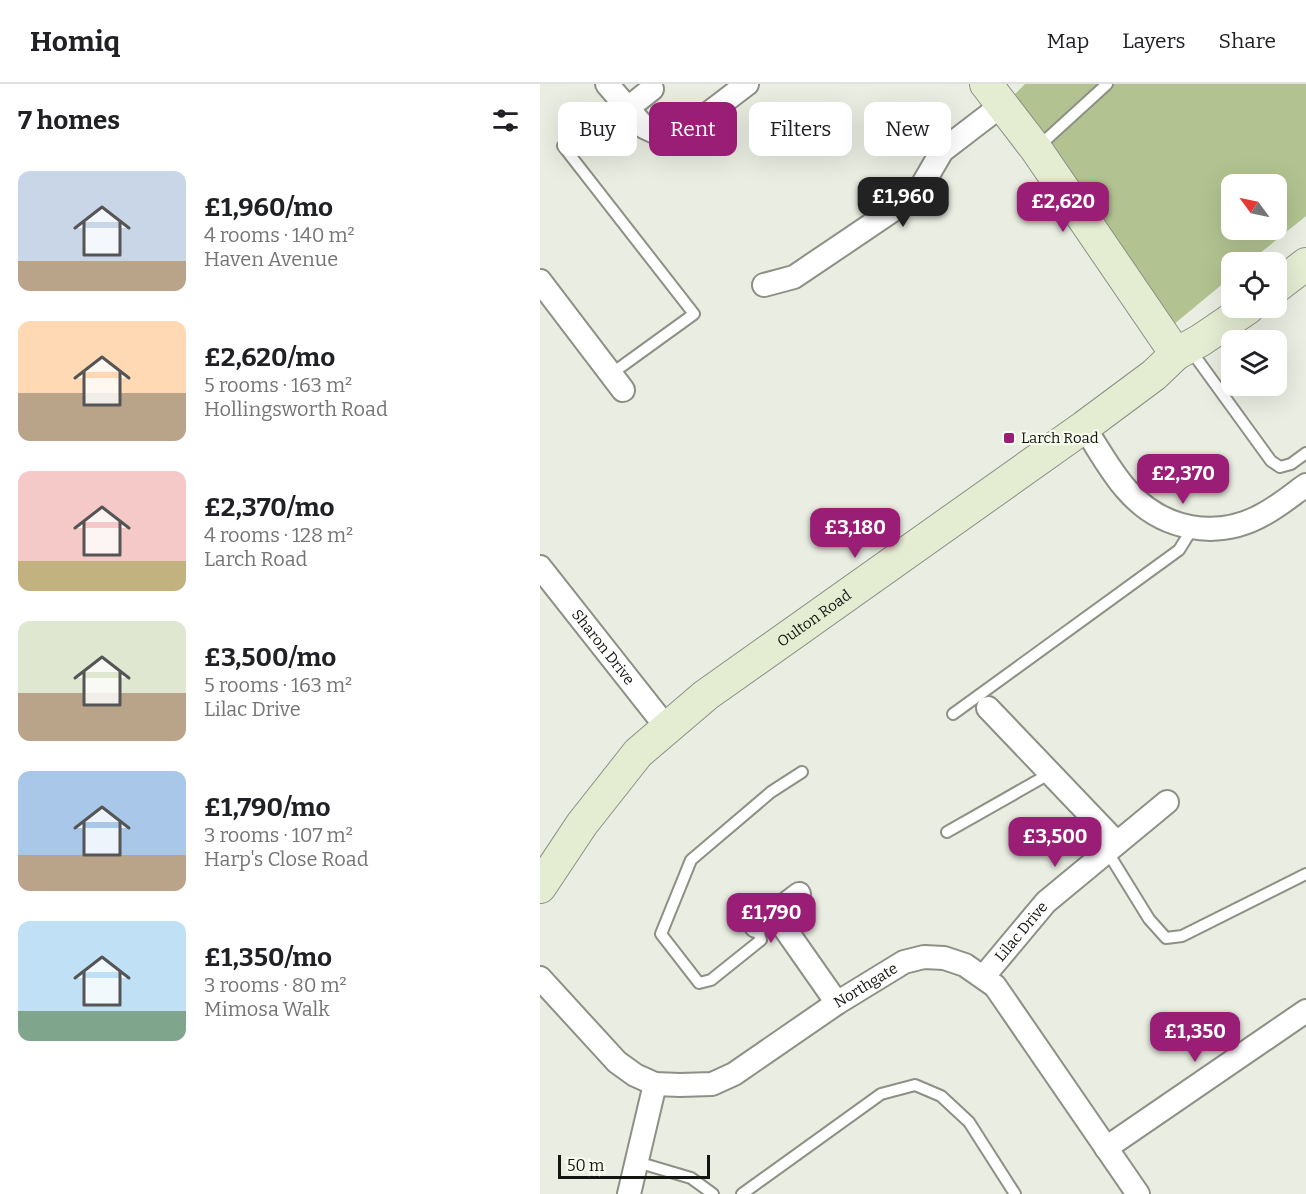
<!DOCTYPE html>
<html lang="en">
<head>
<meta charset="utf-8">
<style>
  body { margin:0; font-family:Bitter,serif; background:#f2f2f2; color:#202124; height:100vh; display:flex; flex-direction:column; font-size:22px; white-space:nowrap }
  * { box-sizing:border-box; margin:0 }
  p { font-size:20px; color:#757577 }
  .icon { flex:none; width:33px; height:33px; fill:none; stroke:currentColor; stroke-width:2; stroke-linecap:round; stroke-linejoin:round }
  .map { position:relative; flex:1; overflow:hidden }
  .drawer { display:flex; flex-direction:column; background:#fff; width:540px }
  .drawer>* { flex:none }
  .guide { position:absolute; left:18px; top:18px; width:570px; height:54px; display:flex; gap:12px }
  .needle { width:39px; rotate:303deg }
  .buttons { position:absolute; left:681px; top:90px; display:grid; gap:12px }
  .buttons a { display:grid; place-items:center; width:66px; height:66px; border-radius:12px; background:#fff; box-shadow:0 6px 24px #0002; font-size:30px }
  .scale { position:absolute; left:18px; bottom:15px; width:152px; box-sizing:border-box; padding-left:6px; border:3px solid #131510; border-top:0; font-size:16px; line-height:21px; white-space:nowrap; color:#131510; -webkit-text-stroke:4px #f7fcef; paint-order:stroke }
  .price { position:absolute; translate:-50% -51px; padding:0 14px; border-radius:12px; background:#9a1e75; color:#fff; font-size:20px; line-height:39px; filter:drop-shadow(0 2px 3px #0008) }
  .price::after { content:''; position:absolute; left:50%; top:36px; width:18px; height:14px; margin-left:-9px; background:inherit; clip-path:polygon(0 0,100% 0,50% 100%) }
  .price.active { background:#222; color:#fff }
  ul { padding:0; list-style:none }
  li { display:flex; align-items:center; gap:18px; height:150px; padding:0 18px }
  li span { display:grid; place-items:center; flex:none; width:168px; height:120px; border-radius:12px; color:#555 }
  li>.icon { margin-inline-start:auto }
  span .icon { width:72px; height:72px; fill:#fffc; stroke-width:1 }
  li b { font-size:26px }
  h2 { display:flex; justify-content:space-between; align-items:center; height:72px; padding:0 18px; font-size:26px }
  .pill { padding:0 21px; border-radius:12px; background:#fff; box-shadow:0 6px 24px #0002; font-size:21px; line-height:54px }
  .pill.active { background:#9a1e75; color:#fff }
  header { display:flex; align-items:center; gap:36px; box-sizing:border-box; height:84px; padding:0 30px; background:#fff; border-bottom:2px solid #e0e0e0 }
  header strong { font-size:28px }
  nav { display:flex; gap:33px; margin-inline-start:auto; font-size:21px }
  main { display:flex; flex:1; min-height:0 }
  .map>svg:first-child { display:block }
</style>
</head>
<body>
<header>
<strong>Homiq</strong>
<nav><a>Map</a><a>Layers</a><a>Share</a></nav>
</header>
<main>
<section class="drawer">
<h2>7 homes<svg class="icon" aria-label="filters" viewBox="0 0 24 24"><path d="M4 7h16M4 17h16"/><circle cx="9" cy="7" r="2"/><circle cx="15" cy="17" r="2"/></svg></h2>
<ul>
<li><span style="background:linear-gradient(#c9d6e8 75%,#b9a48a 0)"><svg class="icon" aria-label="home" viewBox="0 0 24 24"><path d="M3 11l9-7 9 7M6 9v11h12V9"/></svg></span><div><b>£1,960/mo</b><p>4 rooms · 140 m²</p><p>Haven Avenue</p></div></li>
<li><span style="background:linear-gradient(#ffd9b3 60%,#b9a48a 0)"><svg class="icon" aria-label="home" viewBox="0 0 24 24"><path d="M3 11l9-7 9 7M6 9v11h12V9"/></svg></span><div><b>£2,620/mo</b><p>5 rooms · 163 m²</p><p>Hollingsworth Road</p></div></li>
<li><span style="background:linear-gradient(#f6c9c9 75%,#c2b280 0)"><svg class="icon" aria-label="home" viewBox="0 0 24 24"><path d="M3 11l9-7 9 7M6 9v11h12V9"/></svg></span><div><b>£2,370/mo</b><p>4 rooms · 128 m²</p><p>Larch Road</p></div></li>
<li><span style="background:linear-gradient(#dfe7d0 60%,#b9a48a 0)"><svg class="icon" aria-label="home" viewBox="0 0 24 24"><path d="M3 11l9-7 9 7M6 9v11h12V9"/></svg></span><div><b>£3,500/mo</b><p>5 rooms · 163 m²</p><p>Lilac Drive</p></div></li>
<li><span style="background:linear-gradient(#a9c7e8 70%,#b9a48a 0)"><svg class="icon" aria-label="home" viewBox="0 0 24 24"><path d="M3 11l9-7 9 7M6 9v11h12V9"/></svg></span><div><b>£1,790/mo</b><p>3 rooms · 107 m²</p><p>Harp's Close Road</p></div></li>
<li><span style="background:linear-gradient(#bfe0f5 75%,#7fa58c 0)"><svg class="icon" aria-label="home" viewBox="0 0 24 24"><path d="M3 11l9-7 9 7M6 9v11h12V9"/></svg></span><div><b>£1,350/mo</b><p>3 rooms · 80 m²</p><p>Mimosa Walk</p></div></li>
</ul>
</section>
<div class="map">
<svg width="766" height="1110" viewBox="0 0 766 1110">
  <rect width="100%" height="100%" fill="#eaeee2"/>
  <!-- green -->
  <path fill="#b2c391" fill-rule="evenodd" d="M485,0H766V132L709,178H692L691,193L633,241L473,12ZM692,100H736V146H692Z"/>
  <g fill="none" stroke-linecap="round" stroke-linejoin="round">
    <!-- lane casing -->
    <g stroke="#8c9085" stroke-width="14">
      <g id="lane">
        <polyline points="23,62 154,230 71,290"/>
        <polyline points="498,63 567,0"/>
        <polyline points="649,264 731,377 740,383 751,380 766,369"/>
        <polyline points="413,630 639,466 652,445"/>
        <polyline points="407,748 509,690"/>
        <polyline points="567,767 609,835 626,854 642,852 766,790"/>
        <polyline points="216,842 221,856 171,896 159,899 121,850 151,776 231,708 262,688"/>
        <polyline points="97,1078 151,1094 173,1110"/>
        <polyline points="202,1110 341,1010 375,1001 401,1012 429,1038 475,1110"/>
      </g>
    </g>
    <!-- street casing -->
    <g stroke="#8c9085" stroke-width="26">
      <g id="street">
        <polyline points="67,0 104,43 117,49 144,48 207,0"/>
        <polyline points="88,24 112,5"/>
        <polyline points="0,197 83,306"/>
        <polyline points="224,201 254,193 371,114 380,105 402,67 462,21"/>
        <path d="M544,343C558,364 570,387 586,405C621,446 677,457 724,430C739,422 752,411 766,401"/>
        <path id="s1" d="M0,483L127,644"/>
        <polyline points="448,624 577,759"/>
        <polyline points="259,810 234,829 297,919"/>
        <polyline points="216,842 234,829"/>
        <path id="s2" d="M444,892L506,818L627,718"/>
        <path id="s3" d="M0,894L77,978L95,991L115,1000L140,1001L172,1000L194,990L297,919L364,878L384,873L404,874L425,881L455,902L598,1110"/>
        <polyline points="566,1064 766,927"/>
        <polyline points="89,1110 115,1000"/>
      </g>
    </g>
    <!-- secondary casing -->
    <g stroke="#8c9085" stroke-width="34">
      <g id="secondary">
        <polyline points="446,0 496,65 636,270"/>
        <polyline points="736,203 766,180"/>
        <path id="s4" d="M0,803L42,740L98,669L166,611L544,343L614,291L636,270L661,256L708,224"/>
      </g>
    </g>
    <!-- lane -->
    <use href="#lane" stroke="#fff" stroke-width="10"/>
    <!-- street -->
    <use href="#street" stroke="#fff" stroke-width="22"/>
    <!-- secondary -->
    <use href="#secondary" stroke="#e4ecd2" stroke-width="32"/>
  </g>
  <!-- markers -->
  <rect fill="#9a1e75" stroke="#f7fcef" stroke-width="2" x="463" y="348" width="12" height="12" rx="3"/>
  <g text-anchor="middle" stroke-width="4.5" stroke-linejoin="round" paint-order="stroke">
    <!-- poi labels -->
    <g font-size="15" fill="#131510" stroke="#f7fcef" text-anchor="start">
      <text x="481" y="359">Larch Road</text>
    </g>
    <!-- street labels -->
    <g font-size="15" fill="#131510" stroke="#f7fcef">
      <text dy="5" stroke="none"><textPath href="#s4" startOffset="388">Oulton Road</textPath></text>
      <text dy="5" stroke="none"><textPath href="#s1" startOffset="102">Sharon Drive</textPath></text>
      <text dy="5" stroke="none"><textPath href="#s2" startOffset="58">Lilac Drive</textPath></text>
      <text dy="5" stroke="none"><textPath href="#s3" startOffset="398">Northgate</textPath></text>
    </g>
  </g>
</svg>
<div class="buttons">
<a><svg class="needle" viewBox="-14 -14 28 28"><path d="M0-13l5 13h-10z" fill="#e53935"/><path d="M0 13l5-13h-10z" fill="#757577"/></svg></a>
<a><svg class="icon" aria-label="locate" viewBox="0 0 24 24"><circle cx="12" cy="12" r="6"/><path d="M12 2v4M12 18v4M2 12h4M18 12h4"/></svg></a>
<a><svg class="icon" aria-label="layers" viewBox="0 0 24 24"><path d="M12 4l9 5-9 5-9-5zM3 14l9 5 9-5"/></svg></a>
</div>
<div class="scale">50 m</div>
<b class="price active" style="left:363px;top:144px">£1,960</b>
<b class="price" style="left:523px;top:149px">£2,620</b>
<b class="price" style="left:643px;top:421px">£2,370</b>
<b class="price" style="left:315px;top:475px">£3,180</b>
<b class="price" style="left:515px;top:784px">£3,500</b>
<b class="price" style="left:231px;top:860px">£1,790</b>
<b class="price" style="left:655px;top:979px">£1,350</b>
<div class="guide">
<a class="pill">Buy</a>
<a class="pill active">Rent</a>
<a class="pill">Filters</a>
<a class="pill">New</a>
</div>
</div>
</main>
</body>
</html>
